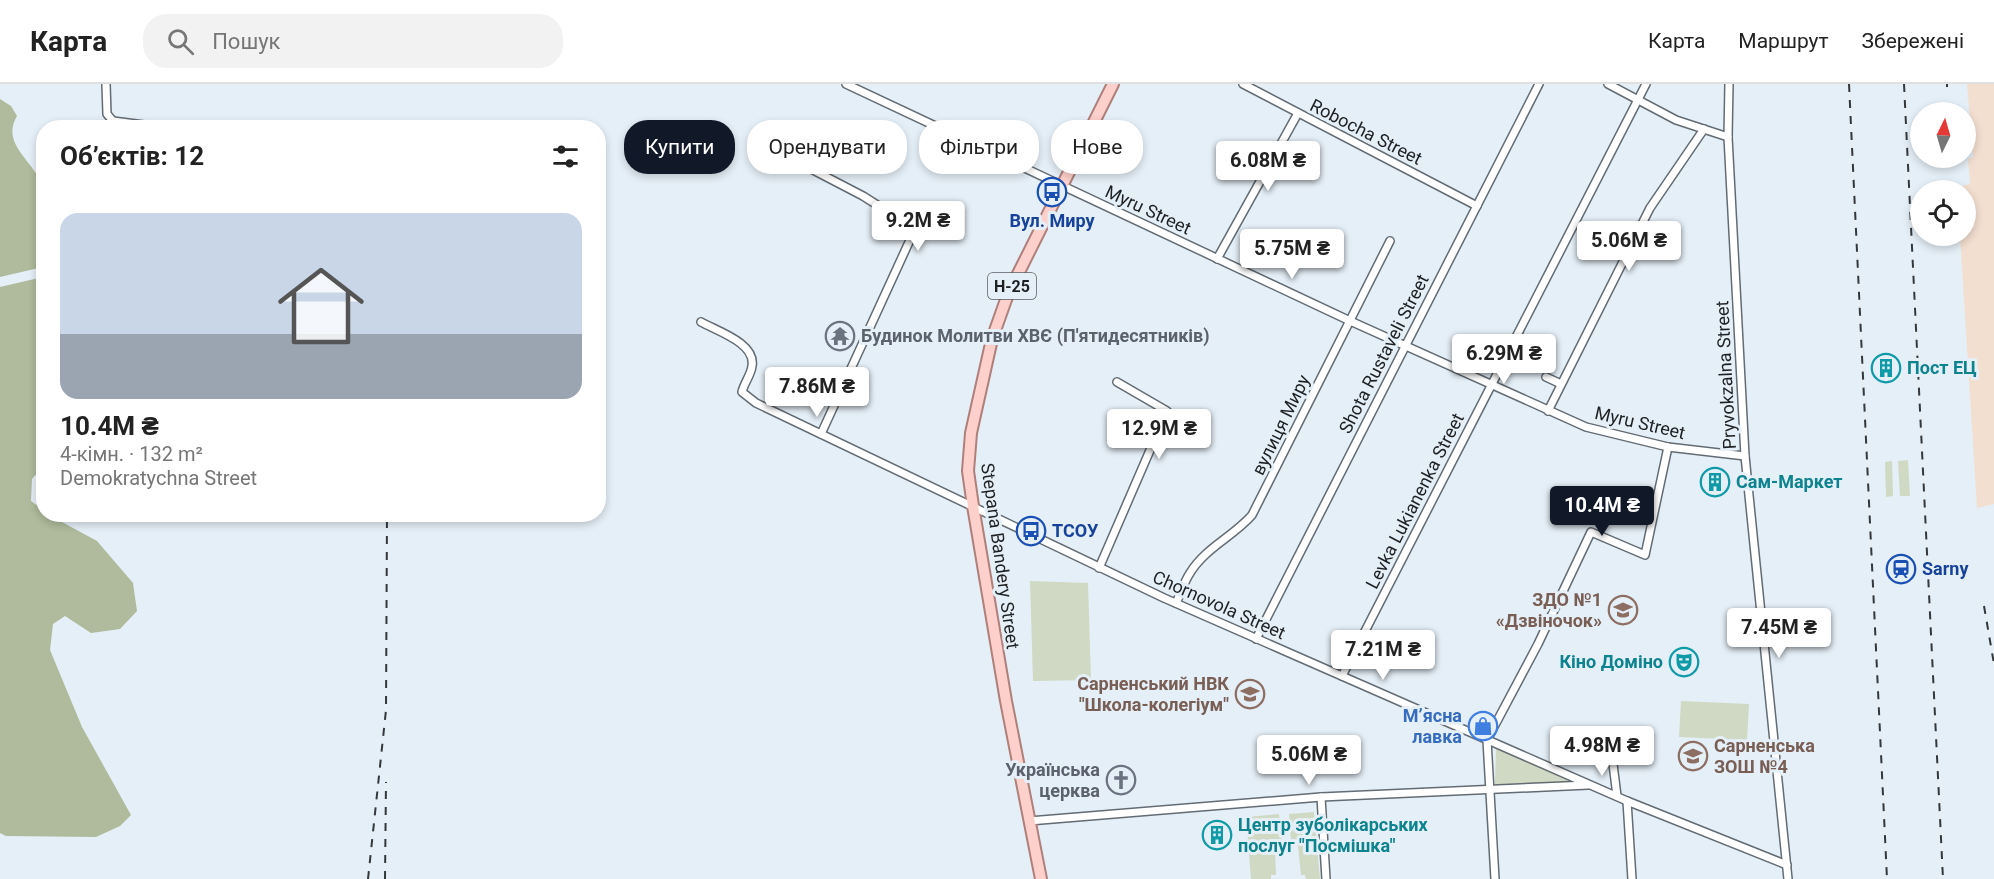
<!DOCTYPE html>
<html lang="uk">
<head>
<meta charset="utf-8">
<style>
  body { margin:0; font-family:Roboto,sans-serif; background:#f2f2f2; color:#222; height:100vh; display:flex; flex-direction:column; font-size:22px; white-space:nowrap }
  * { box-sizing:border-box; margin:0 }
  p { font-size:20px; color:#767676 }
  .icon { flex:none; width:33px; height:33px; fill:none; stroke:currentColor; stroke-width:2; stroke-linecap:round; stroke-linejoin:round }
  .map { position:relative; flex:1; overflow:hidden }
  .panel { position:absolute; left:36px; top:36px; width:570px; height:402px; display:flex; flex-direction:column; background:#fff; border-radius:24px; box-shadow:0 3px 9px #0003 }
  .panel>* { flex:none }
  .hud { position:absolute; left:624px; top:36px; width:570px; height:54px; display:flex; gap:12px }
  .needle { width:39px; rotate:5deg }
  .fabs { position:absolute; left:1910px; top:18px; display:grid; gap:12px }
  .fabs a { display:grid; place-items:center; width:66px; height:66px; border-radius:50%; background:#fff; box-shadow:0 3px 9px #0003; font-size:30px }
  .price { position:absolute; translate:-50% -51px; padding:0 14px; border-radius:6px; background:#fff; color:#222; font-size:20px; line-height:39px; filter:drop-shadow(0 2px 3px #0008) }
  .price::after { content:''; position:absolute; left:50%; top:36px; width:18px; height:14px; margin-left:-9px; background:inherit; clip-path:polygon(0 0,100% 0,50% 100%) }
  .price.on { background:#111827; color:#fff }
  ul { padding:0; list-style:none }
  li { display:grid; align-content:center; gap:12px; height:318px; padding:0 24px }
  li span { display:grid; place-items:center; height:186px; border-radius:18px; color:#555 }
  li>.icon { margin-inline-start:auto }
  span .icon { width:108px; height:108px; fill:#fffc; stroke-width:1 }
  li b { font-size:26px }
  h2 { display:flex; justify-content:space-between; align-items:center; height:72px; padding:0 24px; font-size:26px }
  .pill { padding:0 21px; border-radius:24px; background:#fff; box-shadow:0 3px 9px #0003; font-size:21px; line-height:54px }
  .pill.on { background:#111827; color:#fff }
  header { display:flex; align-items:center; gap:36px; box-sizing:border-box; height:84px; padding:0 30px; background:#fff; border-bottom:2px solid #e0e0e0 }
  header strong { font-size:28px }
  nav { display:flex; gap:33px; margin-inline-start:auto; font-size:21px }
  .search { width:420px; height:54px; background:#f2f2f2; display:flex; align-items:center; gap:15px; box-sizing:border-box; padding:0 21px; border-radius:24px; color:#767676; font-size:22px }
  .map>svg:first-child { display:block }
</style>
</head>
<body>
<header>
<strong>Карта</strong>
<div class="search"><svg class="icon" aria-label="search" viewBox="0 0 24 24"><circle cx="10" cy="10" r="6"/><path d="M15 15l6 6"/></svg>Пошук</div>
<nav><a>Карта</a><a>Маршрут</a><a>Збережені</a></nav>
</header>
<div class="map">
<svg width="1994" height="795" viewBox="0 0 1994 795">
  <rect width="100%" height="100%" fill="#e5eff7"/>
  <!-- industrial -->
  <polygon fill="#f3dfd0" points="1967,0 1994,0 1994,420 1977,424 1960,152 1965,152 1965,106 1957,106 1956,103 1970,100 1968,75 1973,73"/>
  <!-- green -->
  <g fill="#d0d9c3">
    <polygon points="1908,376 1910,412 1900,412 1898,377"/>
    <polygon points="1892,377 1893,412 1886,413 1885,378"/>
    <polygon points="1030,497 1088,499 1091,596 1033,597"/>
    <polygon points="1681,617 1749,620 1747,656 1679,653"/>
    <polygon points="1496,663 1577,699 1495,701"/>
    <polygon points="1314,728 1320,795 1306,795 1305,791 1301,791 1298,762 1291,758 1289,730"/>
    <polygon points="1279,730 1282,759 1275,767 1276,791 1271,791 1271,795 1251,795 1246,733"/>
  </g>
  <!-- forest -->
  <g fill="#afbb9c">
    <path d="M0,15L11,22L17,32C2,57 27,73 39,94C49,113 44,160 43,183L0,193Z"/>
    <polygon points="43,193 43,382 32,395 31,417 43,426 44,430 49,431 97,457 133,499 137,527 120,545 91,549 65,532 53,540 50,566 82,643 131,731 120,742 96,753 6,752 0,749 0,203"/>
  </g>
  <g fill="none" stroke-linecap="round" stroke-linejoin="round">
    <!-- minor casing -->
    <g stroke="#636b73" stroke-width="10">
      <g id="minor">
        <polyline points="106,0 107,30 113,37 144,41"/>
        <polyline points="846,0 1348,236 1586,343 1668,363 1745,372"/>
        <polyline points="1243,0 1477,122"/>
        <polyline points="1608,0 1676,36 1728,53"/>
        <polyline points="1729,0 1728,53 1745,372 1788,795"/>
        <polyline points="769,63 863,112 915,145 821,350"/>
        <polyline points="1217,175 1298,29"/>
        <path d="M701,238C717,247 756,259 752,282C751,291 744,299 742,308L756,319L1164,514L1627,717L1787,781"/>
        <polyline points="1546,293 1561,300"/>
        <polyline points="1548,327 1650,124 1704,45"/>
        <polyline points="1099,484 1167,327 1117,298"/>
        <path d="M1176,519C1181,509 1184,498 1190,489C1205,464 1234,452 1252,431L1390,157"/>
        <polyline points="1256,555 1539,0"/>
        <polyline points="1342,592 1646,0"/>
        <polyline points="1612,672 1617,712"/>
        <polyline points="1321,713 1326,795"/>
        <polyline points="1627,717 1632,795"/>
        <polyline points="1029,737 1321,713 1588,701"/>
        <polyline points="1495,795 1487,656 1538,560 1591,448 1645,471 1668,363"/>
      </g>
    </g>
    <!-- primary casing -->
    <g stroke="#af7f7a" stroke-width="14">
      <polyline id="primary" points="1041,795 1006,617 973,422 968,387 971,349 992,255 1008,210 1113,0"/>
    </g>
    <!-- minor -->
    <use href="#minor" stroke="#fff" stroke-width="7"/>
    <!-- primary -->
    <use href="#primary" stroke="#fed0cb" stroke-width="10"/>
    <!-- rail -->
    <g stroke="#34383b" stroke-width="2" stroke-dasharray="8 8" stroke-linecap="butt">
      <polyline points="1849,0 1887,795"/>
      <polyline points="1904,0 1943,795"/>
      <polyline points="1947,3 1947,0"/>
      <polyline points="1984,522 1994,580"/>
      <polyline points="368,795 386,626 387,430"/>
      <polyline points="385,795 386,698"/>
    </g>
  </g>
  <!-- icons -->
  <defs>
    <g id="bus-ring" transform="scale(1.5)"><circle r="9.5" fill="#e5eff7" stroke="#1a4fb4" stroke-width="1.5"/><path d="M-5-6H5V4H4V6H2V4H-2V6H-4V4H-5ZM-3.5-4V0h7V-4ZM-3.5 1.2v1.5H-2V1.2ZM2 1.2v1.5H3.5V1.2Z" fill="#1a4fb4"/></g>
    <g id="temple-ring" transform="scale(1.5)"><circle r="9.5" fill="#e5eff7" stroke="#6b7280" stroke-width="1.5"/><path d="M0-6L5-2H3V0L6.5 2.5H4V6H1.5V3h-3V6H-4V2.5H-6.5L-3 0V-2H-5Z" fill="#6b7280"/></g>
    <g id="building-ring" transform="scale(1.5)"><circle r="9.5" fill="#e5eff7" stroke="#0f9aa8" stroke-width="1.5"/><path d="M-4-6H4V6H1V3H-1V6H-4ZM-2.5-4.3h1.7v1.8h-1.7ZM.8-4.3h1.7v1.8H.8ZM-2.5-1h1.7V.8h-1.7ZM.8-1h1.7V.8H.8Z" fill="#0f9aa8"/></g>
    <g id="station-ring" transform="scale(1.5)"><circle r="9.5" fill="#e5eff7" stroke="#1a4fb4" stroke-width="1.5"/><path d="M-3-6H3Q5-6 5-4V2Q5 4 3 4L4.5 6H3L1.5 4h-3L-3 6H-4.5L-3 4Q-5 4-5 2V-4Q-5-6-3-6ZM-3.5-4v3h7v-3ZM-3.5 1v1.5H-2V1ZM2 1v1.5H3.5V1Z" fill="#1a4fb4"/></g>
    <g id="school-ring" transform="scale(1.5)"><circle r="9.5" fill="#e5eff7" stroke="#8d6e63" stroke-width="1.5"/><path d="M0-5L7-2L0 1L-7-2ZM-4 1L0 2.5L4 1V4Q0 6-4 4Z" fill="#8d6e63"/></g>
    <g id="theatre-ring" transform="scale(1.5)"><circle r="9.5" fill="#e5eff7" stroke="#0f9aa8" stroke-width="1.5"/><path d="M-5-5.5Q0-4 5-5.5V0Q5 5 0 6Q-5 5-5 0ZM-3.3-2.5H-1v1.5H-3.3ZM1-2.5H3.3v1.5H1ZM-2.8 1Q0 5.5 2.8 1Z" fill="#0f9aa8"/></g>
    <g id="shop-ring" transform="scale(1.5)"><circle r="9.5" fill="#e5eff7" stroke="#3f7fe0" stroke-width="1.5"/><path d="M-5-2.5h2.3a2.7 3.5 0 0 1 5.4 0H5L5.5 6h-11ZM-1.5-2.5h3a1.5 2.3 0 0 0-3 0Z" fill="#3f7fe0"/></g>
    <g id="church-ring" transform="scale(1.5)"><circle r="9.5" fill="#e5eff7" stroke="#6b7280" stroke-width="1.5"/><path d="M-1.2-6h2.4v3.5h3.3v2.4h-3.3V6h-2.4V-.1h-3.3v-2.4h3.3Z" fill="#6b7280"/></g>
  </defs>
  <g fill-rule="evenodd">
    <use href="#bus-ring" x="1052" y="108"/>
    <use href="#temple-ring" x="840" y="252"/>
    <use href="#building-ring" x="1886" y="284"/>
    <use href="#building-ring" x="1715" y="398"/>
    <use href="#bus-ring" x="1031" y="447"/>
    <use href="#station-ring" x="1901" y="485"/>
    <use href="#school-ring" x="1623" y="526"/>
    <use href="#theatre-ring" x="1684" y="578"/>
    <use href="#school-ring" x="1250" y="610"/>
    <use href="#shop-ring" x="1483" y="642"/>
    <use href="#school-ring" x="1693" y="672"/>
    <use href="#church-ring" x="1121" y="696"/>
    <use href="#building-ring" x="1217" y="751"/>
  </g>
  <g text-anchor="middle" stroke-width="6" stroke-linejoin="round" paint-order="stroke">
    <!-- shield labels -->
    <rect fill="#e5eff7" stroke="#5a5f63" stroke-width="1.5" x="988" y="189" width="48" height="26" rx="4.5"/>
    <g font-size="16" font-weight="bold" fill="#1e2124">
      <text x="1012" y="208">Н-25</text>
    </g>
    <!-- street labels -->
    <g font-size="18" fill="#1e2124" stroke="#e5eff7">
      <text transform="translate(1366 48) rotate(27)" y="6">Robocha Street</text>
      <text transform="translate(1148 126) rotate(25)" y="6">Myru Street</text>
      <text transform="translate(1384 270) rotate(-63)" y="6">Shota Rustaveli Street</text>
      <text transform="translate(1726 291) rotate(-93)" y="6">Pryvokzalna Street</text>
      <text transform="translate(1640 339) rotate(13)" y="6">Myru Street</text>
      <text transform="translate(1281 341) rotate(-64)" y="6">вулиця Миру</text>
      <text transform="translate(1415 417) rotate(-63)" y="6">Levka Lukianenka Street</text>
      <text transform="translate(1000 472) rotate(82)" y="6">Stepana Bandery Street</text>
      <text transform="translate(1219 521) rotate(24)" y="6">Chornovola Street</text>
    </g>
    <!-- transit labels -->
    <g font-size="18" font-weight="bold" fill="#164399" stroke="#e5eff7" text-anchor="start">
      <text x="1052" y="143" text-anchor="middle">Вул. Миру</text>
      <text x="1052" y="453">ТСОУ</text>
      <text x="1922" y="491">Sarny</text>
    </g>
    <!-- worship labels -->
    <g font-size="18" font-weight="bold" fill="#5b616d" stroke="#e5eff7" text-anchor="start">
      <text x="861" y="258">Будинок Молитви ХВЄ (П'ятидесятників)</text>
      <text x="1100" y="692" text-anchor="end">Українська<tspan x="1100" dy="21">церква</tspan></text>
    </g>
    <!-- culture labels -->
    <g font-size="18" font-weight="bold" fill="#0d838f" stroke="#e5eff7" text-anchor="start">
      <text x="1907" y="290">Пост ЕЦ</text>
      <text x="1736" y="404">Сам-Маркет</text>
      <text x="1663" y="584" text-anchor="end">Кіно Доміно</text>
      <text x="1238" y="747">Центр зуболікарських<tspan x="1238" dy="21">послуг "Посмішка"</tspan></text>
    </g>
    <!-- education labels -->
    <g font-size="18" font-weight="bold" fill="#785e54" stroke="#e5eff7" text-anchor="end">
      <text x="1602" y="522">ЗДО №1<tspan x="1602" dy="21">«Дзвіночок»</tspan></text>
      <text x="1229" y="606">Сарненський НВК<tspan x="1229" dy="21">"Школа-колегіум"</tspan></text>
      <text x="1714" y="668" text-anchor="start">Сарненська<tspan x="1714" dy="21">ЗОШ №4</tspan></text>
    </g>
    <!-- shop labels -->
    <g font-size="18" font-weight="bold" fill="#366cbe" stroke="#e5eff7" text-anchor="end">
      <text x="1462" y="638">Мʼясна<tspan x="1462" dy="21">лавка</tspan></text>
    </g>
  </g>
</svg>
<div class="fabs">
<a><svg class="needle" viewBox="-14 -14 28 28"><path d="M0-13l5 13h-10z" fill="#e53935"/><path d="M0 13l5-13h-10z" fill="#767676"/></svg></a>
<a><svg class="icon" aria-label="locate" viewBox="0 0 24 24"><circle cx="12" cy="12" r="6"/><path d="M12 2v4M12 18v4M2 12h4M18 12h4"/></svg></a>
</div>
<b class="price" style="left:1268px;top:108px">6.08M ₴</b>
<b class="price" style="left:918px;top:168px">9.2M ₴</b>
<b class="price" style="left:1629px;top:188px">5.06M ₴</b>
<b class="price" style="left:1292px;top:196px">5.75M ₴</b>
<b class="price" style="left:1504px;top:301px">6.29M ₴</b>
<b class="price" style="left:817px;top:334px">7.86M ₴</b>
<b class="price" style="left:1159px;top:376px">12.9M ₴</b>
<b class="price on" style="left:1602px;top:453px">10.4M ₴</b>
<b class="price" style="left:1779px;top:575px">7.45M ₴</b>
<b class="price" style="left:1383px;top:597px">7.21M ₴</b>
<b class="price" style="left:1602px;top:693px">4.98M ₴</b>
<b class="price" style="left:1309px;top:702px">5.06M ₴</b>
<div class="hud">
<a class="pill on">Купити</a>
<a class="pill">Орендувати</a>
<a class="pill">Фільтри</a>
<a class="pill">Нове</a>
</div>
<section class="panel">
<h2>Об’єктів: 12<svg class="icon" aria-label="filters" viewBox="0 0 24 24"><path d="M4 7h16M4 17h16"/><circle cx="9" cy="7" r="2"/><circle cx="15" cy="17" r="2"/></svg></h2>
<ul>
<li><span style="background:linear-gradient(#c9d6e8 65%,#9aa5b1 0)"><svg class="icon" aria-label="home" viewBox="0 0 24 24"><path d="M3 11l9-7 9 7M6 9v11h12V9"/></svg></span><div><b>10.4M ₴</b><p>4-кімн. · 132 m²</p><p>Demokratychna Street</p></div></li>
</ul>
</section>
</div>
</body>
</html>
